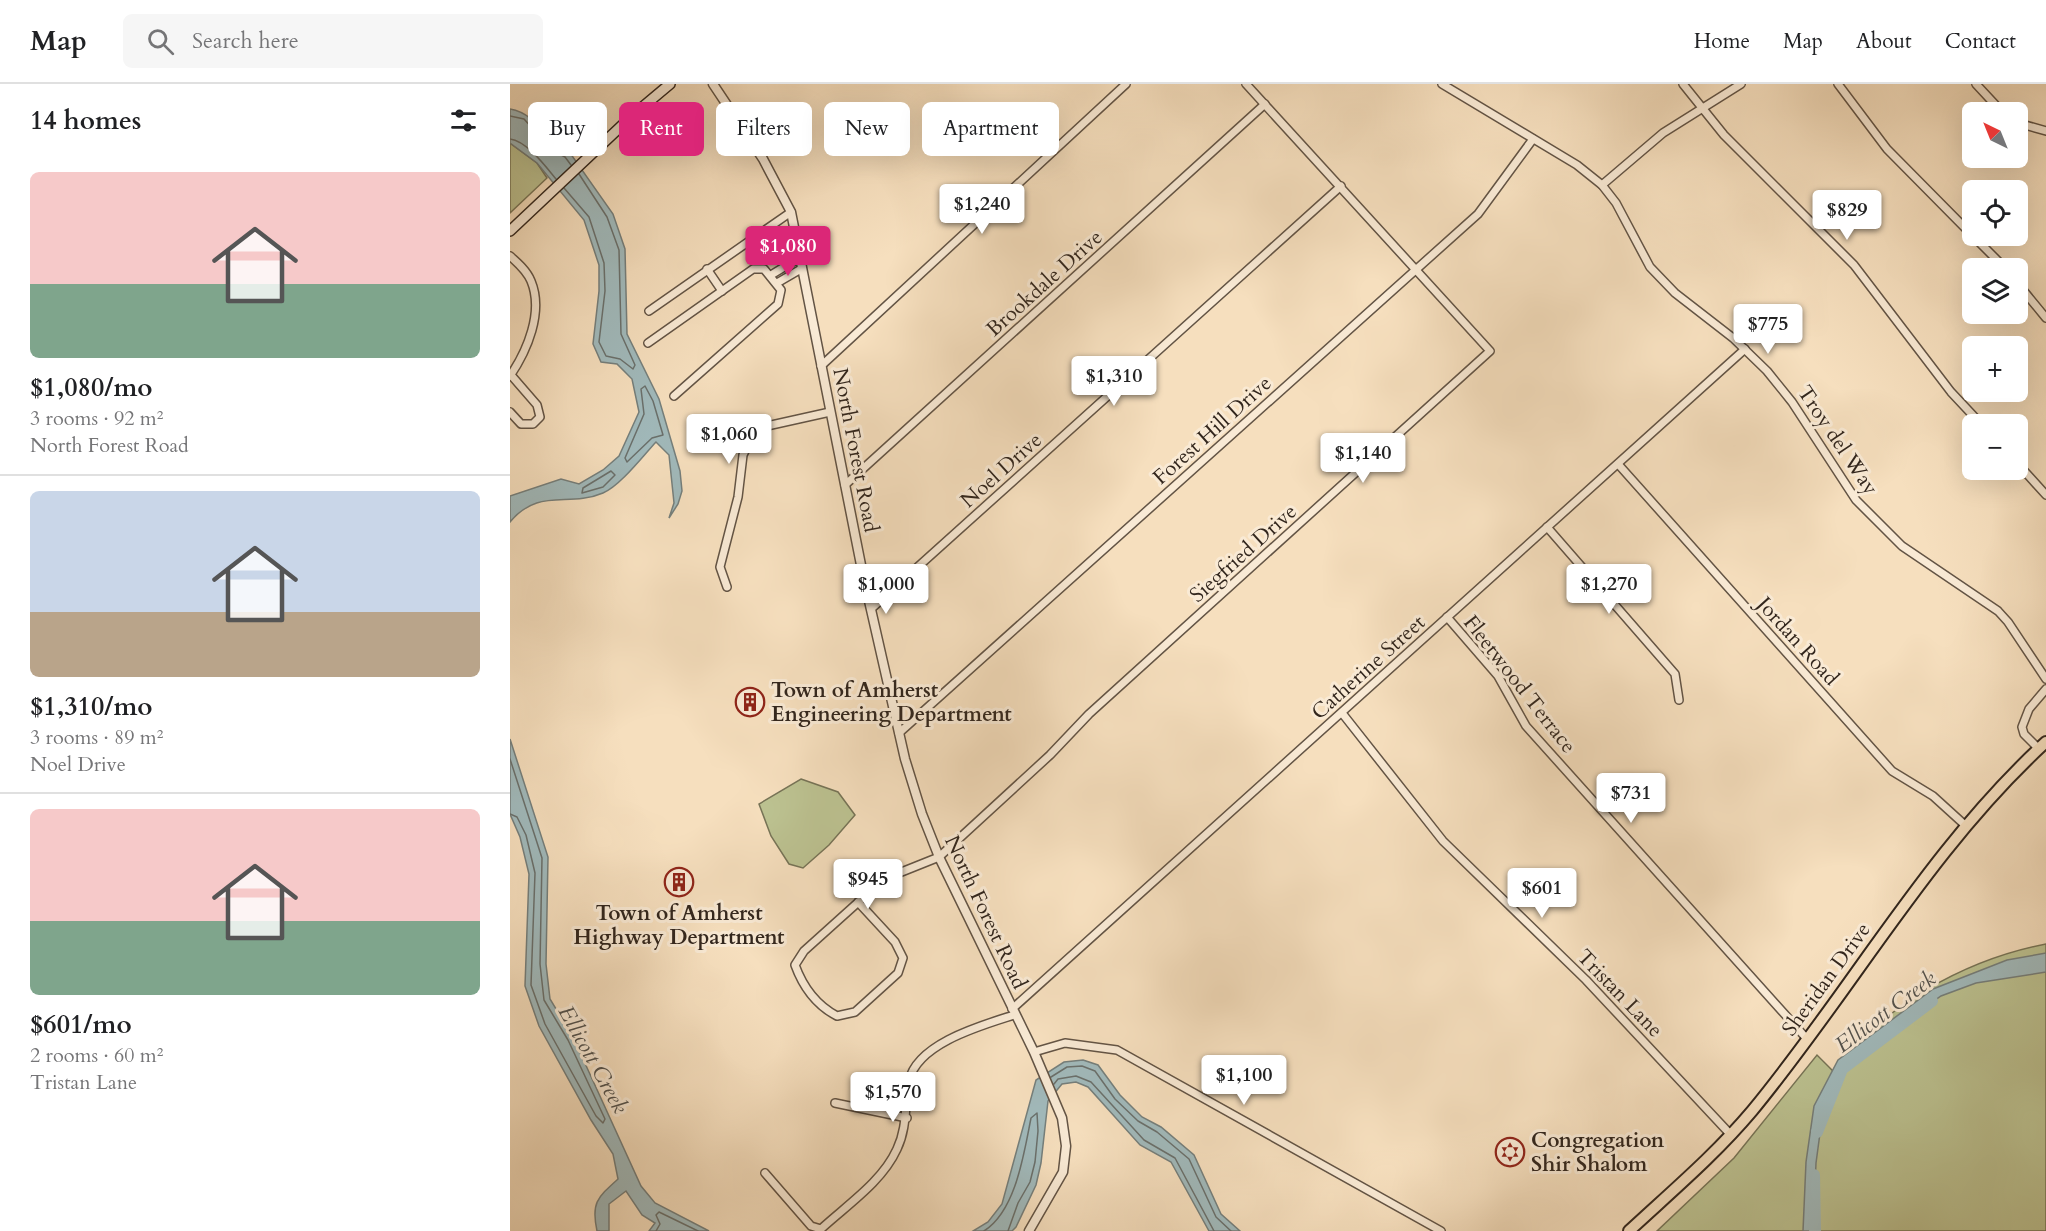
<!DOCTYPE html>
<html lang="en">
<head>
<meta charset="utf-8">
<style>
  body { margin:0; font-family:Cardo,serif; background:#f6f6f6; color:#202124; height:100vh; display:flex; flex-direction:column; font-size:22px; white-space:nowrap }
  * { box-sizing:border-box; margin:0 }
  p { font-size:20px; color:#757577 }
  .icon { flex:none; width:33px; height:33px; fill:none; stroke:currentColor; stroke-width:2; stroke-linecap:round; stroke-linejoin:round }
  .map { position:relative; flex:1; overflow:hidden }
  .side { display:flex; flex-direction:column; background:#fff; width:510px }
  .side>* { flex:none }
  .guide { position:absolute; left:18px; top:18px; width:570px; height:54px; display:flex; gap:12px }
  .needle { width:39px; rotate:317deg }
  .tools { position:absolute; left:1452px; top:18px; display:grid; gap:12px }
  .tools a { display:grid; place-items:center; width:66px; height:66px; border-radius:9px; background:#fff; box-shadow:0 6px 24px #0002; font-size:30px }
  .price { position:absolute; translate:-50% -51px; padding:0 14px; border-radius:6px; background:#fff; color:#222; font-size:20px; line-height:39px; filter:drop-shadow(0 2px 3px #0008) }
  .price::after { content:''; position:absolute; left:50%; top:36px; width:18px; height:14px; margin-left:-9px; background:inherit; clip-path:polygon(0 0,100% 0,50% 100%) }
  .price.current { background:#db2777; color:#fff }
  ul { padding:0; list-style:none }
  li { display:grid; align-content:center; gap:12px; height:318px; padding:0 30px }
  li+li { border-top:2px solid #e0e0e0 }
  li span { display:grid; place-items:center; height:186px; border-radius:9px; color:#555 }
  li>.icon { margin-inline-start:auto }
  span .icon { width:108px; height:108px; fill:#fffc; stroke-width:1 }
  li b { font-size:26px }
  h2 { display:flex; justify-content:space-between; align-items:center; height:72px; padding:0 30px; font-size:26px }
  .tag { padding:0 21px; border-radius:9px; background:#fff; box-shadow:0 6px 24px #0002; font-size:21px; line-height:54px }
  .tag.current { background:#db2777; color:#fff }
  header { display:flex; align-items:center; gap:36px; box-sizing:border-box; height:84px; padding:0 30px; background:#fff; border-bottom:2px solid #e0e0e0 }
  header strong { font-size:28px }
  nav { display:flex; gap:33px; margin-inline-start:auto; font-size:21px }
  .search { width:420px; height:54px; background:#f6f6f6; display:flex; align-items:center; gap:15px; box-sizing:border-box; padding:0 21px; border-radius:9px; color:#757577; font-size:22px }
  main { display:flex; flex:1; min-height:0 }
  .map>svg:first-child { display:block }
</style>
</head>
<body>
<header>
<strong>Map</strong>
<div class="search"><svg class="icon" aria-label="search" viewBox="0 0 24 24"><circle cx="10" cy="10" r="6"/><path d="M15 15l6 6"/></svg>Search here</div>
<nav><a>Home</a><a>Map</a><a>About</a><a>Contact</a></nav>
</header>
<main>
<section class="side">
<h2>14 homes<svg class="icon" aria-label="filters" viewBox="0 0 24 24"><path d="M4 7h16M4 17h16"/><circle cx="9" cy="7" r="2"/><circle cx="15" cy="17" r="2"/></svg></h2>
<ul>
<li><span style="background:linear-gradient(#f6c9c9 60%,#7fa58c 0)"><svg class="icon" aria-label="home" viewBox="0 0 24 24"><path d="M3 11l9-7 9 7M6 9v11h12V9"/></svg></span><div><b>$1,080/mo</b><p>3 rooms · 92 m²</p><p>North Forest Road</p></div></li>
<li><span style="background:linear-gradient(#c9d6e8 65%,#b9a48a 0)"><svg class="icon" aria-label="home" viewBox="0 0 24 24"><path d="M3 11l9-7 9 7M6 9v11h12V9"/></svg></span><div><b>$1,310/mo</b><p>3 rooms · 89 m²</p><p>Noel Drive</p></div></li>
<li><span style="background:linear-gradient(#f6c9c9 60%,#7fa58c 0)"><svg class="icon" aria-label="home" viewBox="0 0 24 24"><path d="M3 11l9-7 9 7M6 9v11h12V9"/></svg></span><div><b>$601/mo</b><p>2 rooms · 60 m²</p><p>Tristan Lane</p></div></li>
</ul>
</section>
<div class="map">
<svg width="1536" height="1147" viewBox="0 0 1536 1147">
  <rect width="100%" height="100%" fill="#f6dfbe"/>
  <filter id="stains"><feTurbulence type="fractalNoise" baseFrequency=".00333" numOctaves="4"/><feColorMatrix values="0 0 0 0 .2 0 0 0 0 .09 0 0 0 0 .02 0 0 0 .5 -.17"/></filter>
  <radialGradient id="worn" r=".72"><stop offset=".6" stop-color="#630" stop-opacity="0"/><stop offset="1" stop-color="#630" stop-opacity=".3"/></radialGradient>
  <!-- green -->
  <g fill="#bcc291" stroke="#777457" stroke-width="1.5">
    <polygon points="0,59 27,79 37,94 0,129"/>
    <polygon points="291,695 328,708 345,731 319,761 293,784 279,780 261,752 249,720"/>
    <path d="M1536,860V1147H1147L1224,1074L1307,971L1326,990C1368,922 1458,875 1536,860Z"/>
  </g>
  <!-- water -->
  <g fill="#a1babc" stroke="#757f7c" stroke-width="1.5">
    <path d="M0,25C24,29 34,51 52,67L58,66L103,130L115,165L117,250L149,315L170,387L172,407L168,420L159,434L164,419L159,371L146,358C133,372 110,402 93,409C58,424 29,403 0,438V412L51,395L69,400L93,386L109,372L129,328L122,295L107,280L91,278L83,260L89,207V181L74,136L27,79L0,59Z"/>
    <path d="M0,655L38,773L36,880L40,915L63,953L131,1102L145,1119L199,1147H139L145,1139L132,1131L116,1107L99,1120V1147H87C81,1119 87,1114 108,1095L103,1070L81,1036L29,942L15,902L19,790L10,753L0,730Z"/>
    <polygon points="1536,869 1536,888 1466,899 1431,912 1335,980 1313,1027 1306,1079 1303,1147 1293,1147 1296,1078 1304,1022 1328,976 1423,905 1497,876"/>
    <polygon points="573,976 588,981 610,1011 632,1033 651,1043 684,1071 711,1130 730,1147 699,1147 661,1078 630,1061 578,1003 566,998 552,1000 538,1017 531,1079 526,1101 506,1143 502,1147 463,1147 478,1138 492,1120 526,996 554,978"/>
  </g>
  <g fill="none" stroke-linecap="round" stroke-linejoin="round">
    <!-- shore -->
    <g stroke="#6a706c" stroke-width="1.5">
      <polyline points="0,32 14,35 42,66 55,73 61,81"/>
      <path d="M0,55C17,57 36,83 46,95"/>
      <polyline points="54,104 79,133 94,179 95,207 89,258 96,272 110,275 123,285 125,281 111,250 109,166 97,133 69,90"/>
      <polygon points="135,302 143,317 153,351 142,354 117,378 115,374 134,330 131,305"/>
      <polygon points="101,387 105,391 93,403 72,409 73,404"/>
      <polyline points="0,675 32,774 30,880 34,916 58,956 95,1035 93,1039 86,1032 35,940 21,901 25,789 16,751 7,733 0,730"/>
      <polyline points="541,993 557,983 572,982 585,987 605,1015 628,1037 647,1048 679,1075 706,1133 721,1147"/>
      <polyline points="544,1000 548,995 566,992 581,998 634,1056 665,1074 704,1147"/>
      <polyline points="146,1147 150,1140 146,1131 149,1128 188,1147"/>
      <path d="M474,1147C506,1127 514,1069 521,1034L527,1029L528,1047L525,1078L520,1098L508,1119L498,1147"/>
    </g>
    <!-- river -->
    <g stroke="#a1babc" stroke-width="12">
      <polyline points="1307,1048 1332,985 1422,917"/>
      <polyline points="1304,1091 1305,1147"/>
    </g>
    <!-- minor casing -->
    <g stroke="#635445" stroke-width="10">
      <g id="minor">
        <polyline points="932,0 1067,81 1092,101 1106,119 1140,183 1165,209 1223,254 1257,287 1282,318 1346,416 1392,462 1488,527 1498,538 1536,595"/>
        <polyline points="1173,0 1214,51 1344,181 1441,308 1471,340"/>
        <polyline points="1328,0 1377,65 1462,151"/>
        <polyline points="1466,0 1492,28"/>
        <polyline points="1508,39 1536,47"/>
        <polyline points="1092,101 1153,49 1231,0"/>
        <polyline points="1463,152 1495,184"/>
        <path d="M0,172C8,179 17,187 21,197C34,228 17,267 0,292"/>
        <polyline points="197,185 212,207"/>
        <polyline points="261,191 289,174"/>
        <polyline points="267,199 291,185"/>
        <polyline points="1508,200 1536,234"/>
        <polyline points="139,227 281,128"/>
        <polyline points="138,259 243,185 254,185 271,206 268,220 164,312"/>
        <polyline points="311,282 616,0"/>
        <polyline points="0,328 11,340 23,340 30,333 27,321 1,291"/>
        <polyline points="1108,380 1382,687 1423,712 1456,742"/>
        <polyline points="1508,380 1536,411"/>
        <polyline points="335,401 755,20"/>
        <polyline points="1037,443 1165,590 1169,616"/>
        <polyline points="217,503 210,483 228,413 233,371 242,353 257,342 320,328"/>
        <polyline points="361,525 831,102"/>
        <polyline points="937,533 988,592 1016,642 1297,955"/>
        <polyline points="832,629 933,757 1076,896 1221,1051"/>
        <polyline points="389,649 968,130 1023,55"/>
        <polyline points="1529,665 1514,650 1512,643 1519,625 1536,605"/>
        <path d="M348,818L385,858L393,874L388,889L345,928L327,932C306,921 293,903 285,881L294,867L374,795L429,773L540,671L579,630L980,267L736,0"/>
        <polyline points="502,925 1235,265"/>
        <polyline points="524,968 555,959 607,966 931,1147"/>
        <polyline points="325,1019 397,1034"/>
        <path d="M255,1089L301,1142L311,1145C337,1121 372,1098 387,1065C398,1042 394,1020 399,997C407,959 473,941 504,931"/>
      </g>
    </g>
    <!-- tertiary casing -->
    <g stroke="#635445" stroke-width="11">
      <polyline id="tertiary" points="203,0 253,75 281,128 352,486 395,675 412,730 429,773 524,968 552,1034 556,1062 553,1088 519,1147"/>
    </g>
    <!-- secondary casing -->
    <g stroke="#32261d" stroke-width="12">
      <polyline id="secondary" points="0,147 123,31 160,0"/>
    </g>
    <!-- primary casing -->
    <g stroke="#32261d" stroke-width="14">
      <path id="primary" d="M1119,1147C1161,1108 1205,1071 1242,1027C1342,906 1419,765 1536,658"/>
    </g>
    <!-- minor -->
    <use href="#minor" stroke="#f9ead5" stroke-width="7"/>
    <!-- tertiary -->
    <use href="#tertiary" stroke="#f9ead5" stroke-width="8"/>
    <!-- secondary -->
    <use href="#secondary" stroke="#f9ead5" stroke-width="9"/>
    <!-- primary -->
    <use href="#primary" stroke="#f6dfbe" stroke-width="10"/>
  </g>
  <!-- icons -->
  <defs>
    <g id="building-ring" transform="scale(1.5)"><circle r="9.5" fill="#f9ead5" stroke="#8f2418" stroke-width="1.5"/><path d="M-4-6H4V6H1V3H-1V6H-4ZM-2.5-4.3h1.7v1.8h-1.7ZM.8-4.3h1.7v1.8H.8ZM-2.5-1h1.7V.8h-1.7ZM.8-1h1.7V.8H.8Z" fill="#8f2418"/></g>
    <g id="synagogue-ring" transform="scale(1.5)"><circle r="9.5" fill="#f9ead5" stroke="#8f2418" stroke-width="1.5"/><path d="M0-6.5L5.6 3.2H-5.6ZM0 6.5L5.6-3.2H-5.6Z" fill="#8f2418"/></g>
  </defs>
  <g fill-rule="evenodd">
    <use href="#building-ring" x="240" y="618"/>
    <use href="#building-ring" x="169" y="798"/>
    <use href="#synagogue-ring" x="1000" y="1068"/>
  </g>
  <g text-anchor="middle" stroke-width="6" stroke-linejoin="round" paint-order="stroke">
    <!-- street labels -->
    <g font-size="21" fill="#32261d" stroke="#f9ead5">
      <text transform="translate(534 199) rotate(-42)" y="7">Brookdale Drive</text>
      <text transform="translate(702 346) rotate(-42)" y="7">Forest Hill Drive</text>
      <text transform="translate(1328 356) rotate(56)" y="7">Troy del Way</text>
      <text transform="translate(346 366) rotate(79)" y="7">North Forest Road</text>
      <text transform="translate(491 386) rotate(-42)" y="7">Noel Drive</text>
      <text transform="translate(733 469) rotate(-42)" y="7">Siegfried Drive</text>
      <text transform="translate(1288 557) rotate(48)" y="7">Jordan Road</text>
      <text transform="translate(858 583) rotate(-42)" y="7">Catherine Street</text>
      <text transform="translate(1010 600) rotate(52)" y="7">Fleetwood Terrace</text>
      <text transform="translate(476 828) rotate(65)" y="7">North Forest Road</text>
      <text transform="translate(1316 895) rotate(-54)" y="7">Sheridan Drive</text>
      <text transform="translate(1110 909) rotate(46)" y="7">Tristan Lane</text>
    </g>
    <!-- poi labels -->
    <g font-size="21" font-weight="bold" fill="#32261d" stroke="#f9ead5" text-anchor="start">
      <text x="261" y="613">Town of Amherst<tspan x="261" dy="24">Engineering Department</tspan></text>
      <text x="169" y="836" text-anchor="middle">Town of Amherst<tspan x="169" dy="24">Highway Department</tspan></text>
      <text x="1021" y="1063">Congregation<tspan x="1021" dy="24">Shir Shalom</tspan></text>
    </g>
    <!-- water labels -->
    <g font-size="22" font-style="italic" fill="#53524d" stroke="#f9ead5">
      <text transform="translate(1375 927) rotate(-37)" y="8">Ellicott Creek</text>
      <text transform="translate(84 975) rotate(61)" y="8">Ellicott Creek</text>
    </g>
  </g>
  <rect width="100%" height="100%" filter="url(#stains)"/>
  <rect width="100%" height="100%" fill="url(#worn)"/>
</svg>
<div class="tools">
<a><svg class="needle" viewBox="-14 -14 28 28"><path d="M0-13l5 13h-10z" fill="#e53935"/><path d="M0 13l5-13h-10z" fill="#757577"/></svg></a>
<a><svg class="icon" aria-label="locate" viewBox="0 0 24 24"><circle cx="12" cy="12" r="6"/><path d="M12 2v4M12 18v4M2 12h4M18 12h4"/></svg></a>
<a><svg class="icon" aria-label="layers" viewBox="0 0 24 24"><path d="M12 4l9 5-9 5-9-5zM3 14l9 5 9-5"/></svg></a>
<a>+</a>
<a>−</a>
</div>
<b class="price" style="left:472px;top:151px">$1,240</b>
<b class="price" style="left:1337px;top:157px">$829</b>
<b class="price current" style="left:278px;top:193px">$1,080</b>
<b class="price" style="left:1258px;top:271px">$775</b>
<b class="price" style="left:604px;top:323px">$1,310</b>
<b class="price" style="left:219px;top:381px">$1,060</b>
<b class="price" style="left:853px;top:400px">$1,140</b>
<b class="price" style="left:376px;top:531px">$1,000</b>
<b class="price" style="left:1099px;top:531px">$1,270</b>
<b class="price" style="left:1121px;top:740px">$731</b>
<b class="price" style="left:358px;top:826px">$945</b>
<b class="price" style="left:1032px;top:835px">$601</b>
<b class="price" style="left:734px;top:1022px">$1,100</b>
<b class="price" style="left:383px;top:1039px">$1,570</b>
<div class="guide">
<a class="tag">Buy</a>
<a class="tag current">Rent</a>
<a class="tag">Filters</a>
<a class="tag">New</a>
<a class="tag">Apartment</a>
</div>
</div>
</main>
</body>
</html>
